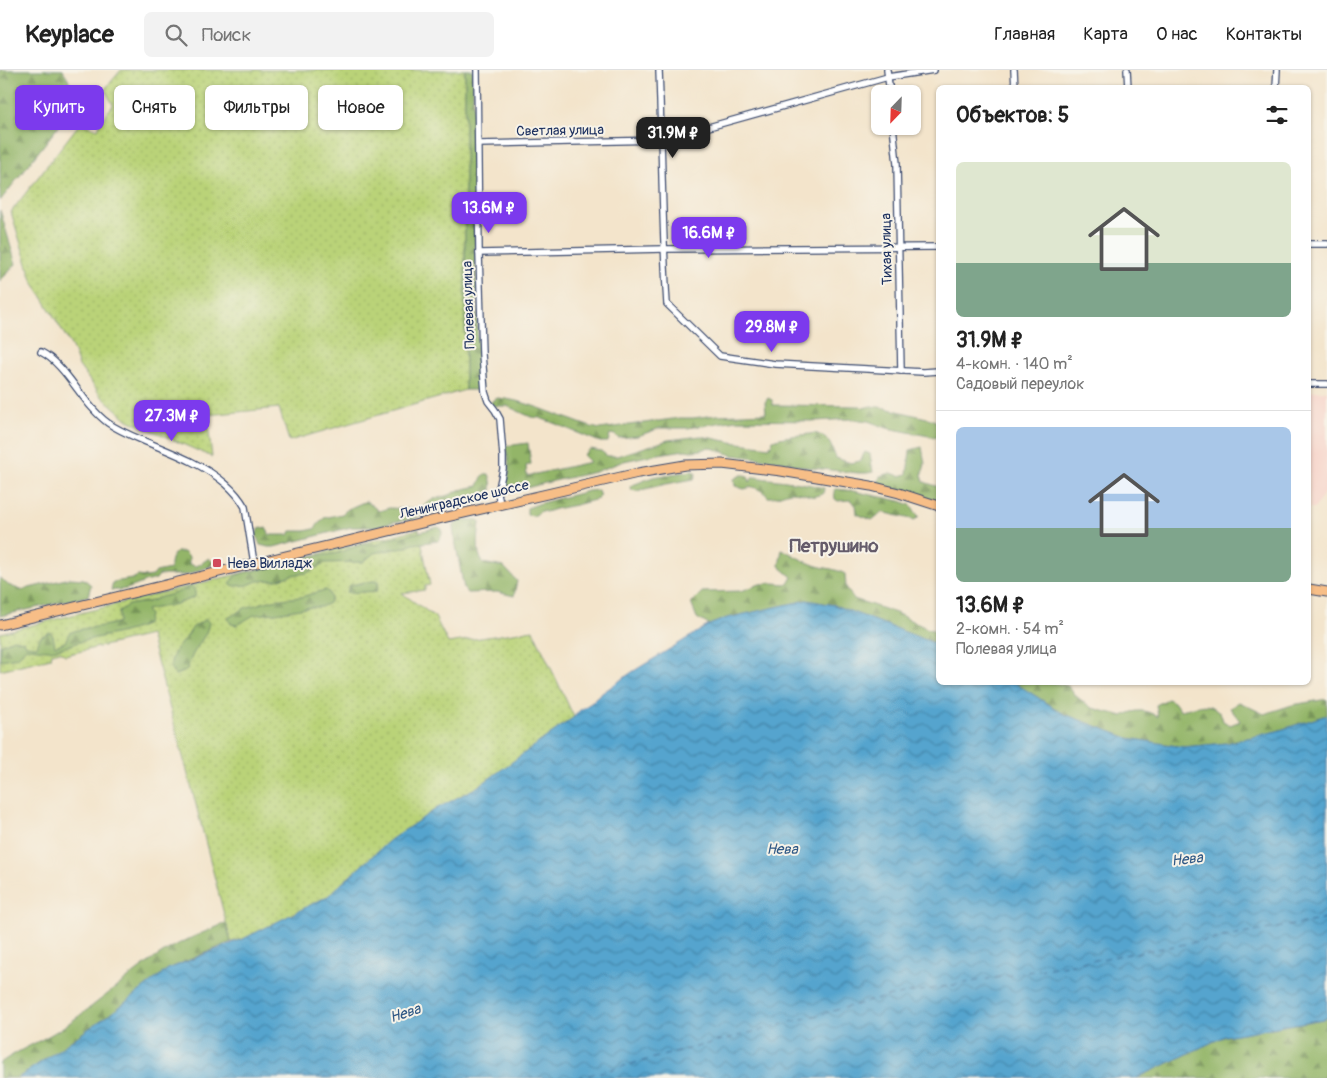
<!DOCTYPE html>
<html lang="ru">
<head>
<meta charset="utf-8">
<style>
  body { margin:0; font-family:Pangolin,sans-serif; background:#f2f2f2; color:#222; height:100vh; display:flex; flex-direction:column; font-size:19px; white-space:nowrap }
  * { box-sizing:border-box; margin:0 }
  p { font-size:16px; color:#767676 }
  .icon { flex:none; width:28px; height:28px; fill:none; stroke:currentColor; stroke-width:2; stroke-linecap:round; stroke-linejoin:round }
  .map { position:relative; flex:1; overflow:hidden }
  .panel { position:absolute; left:936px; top:15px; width:375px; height:600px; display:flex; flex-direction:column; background:#fff; border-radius:8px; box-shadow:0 1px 4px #0004 }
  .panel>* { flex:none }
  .hud { position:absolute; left:15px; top:15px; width:475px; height:45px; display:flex; gap:10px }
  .needle { width:32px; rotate:203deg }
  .controls { position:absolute; left:871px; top:15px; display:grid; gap:10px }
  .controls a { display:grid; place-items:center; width:50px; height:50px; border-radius:8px; background:#fff; box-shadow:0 1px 4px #0004; font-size:25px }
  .price { position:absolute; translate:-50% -42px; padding:0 11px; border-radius:10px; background:#7c3aed; color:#fff; font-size:16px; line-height:32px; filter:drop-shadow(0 1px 2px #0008) }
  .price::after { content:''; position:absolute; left:50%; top:30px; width:15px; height:11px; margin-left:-8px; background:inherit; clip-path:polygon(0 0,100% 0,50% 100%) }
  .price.active { background:#222; color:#fff }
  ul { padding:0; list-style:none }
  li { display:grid; align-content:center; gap:10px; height:265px; padding:0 20px }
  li+li { border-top:1px solid #e0e0e0 }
  li span { display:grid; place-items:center; height:155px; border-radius:8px; color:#555 }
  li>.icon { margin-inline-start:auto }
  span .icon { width:90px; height:90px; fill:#fffc; stroke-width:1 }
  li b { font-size:21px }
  h2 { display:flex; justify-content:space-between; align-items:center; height:60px; padding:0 20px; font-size:21px }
  .tag { padding:0 18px; border-radius:8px; background:#fff; box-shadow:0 1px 4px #0004; font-size:18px; line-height:45px }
  .tag.active { background:#7c3aed; color:#fff }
  header { display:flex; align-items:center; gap:30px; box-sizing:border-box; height:70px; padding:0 25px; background:#fff; border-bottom:1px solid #e0e0e0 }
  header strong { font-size:24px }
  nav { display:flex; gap:28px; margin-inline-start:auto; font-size:18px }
  .search { width:350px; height:45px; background:#f2f2f2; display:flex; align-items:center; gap:12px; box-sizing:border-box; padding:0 18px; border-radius:8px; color:#767676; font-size:19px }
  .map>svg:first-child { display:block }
</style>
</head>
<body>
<header>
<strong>Keyplace</strong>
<div class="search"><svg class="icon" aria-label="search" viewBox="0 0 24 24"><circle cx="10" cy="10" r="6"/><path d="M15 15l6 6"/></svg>Поиск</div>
<nav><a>Главная</a><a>Карта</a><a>О нас</a><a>Контакты</a></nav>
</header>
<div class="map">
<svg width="1327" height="1008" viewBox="0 0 1327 1008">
  <defs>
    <pattern id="grass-dots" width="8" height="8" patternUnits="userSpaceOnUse" patternTransform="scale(1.25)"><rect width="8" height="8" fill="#bad378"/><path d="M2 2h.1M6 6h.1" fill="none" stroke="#9fb56a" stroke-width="1.8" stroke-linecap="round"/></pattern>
    <pattern id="forest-firs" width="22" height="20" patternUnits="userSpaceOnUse" patternTransform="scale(1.25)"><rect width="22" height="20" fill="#93b568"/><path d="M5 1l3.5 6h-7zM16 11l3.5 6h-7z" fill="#779459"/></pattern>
    <pattern id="water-waves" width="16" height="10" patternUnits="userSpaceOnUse" patternTransform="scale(1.25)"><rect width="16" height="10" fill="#54a4ce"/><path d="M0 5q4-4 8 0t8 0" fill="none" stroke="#4586aa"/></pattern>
  </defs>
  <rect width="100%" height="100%" fill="#f7f3e8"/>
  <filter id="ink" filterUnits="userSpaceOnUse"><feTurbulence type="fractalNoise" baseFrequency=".02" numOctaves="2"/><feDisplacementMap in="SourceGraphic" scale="10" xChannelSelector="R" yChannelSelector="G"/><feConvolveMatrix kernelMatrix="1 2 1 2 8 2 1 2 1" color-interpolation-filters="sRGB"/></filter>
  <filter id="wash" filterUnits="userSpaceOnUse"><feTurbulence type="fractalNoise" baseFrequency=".0096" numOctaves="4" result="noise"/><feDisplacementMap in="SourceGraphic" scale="20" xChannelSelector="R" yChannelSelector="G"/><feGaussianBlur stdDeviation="1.12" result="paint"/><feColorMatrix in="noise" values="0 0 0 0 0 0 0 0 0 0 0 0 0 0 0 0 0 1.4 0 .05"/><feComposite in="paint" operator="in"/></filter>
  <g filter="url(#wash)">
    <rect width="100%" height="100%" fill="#f3e4cb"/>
    <!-- built -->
    <polygon fill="#f7d1c7" points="1309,321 1327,321 1327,418 1315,438 1309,438"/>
    <!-- grass -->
    <g fill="url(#grass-dots)" stroke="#6a816b">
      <polygon points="121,0 465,0 465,320 289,371 279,338 207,345 212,387 128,350 101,326 79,296 72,277 32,210 11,142 80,53 98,59 101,51 113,35 105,19"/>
      <polygon points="419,459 430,515 425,516 425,520 402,523 435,547 448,573 533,560 574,647 479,716 436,739 390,770 328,826 245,868 231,872 195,731 150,565 65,585 60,581 52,583 51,588 0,600 0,563"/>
    </g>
    <!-- forest -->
    <g fill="url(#forest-firs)" stroke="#577263">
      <polygon points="0,0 63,0 79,30 0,131"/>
      <polygon points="465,0 473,0 474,135 478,284 481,318 476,320 465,320"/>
      <polygon points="0,140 16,194 0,211"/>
      <path d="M498,328C522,330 544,340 566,348C578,352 588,357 600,359L680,348H693L716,345L766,343L765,332L768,328L772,330L773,335L861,336L863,338L871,336L885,338L931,349L939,353V368L887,358L868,351L852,349L814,351L736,350L688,358H660L638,366L618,368L615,365L610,364L608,372H600L556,354L540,348L531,347L507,336H496L490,334L493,330Z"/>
      <path d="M815,363C831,369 830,374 836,388L851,393L860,391L865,382L870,384L873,402L867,403H858L804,397L781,391L732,385L709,377L701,380L691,381L685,380L652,385L624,391L595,402L549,412L504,424H503C502,418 506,414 508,408C511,398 507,386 506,376L528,373L531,394L526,396L527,406L590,392L583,385L590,379L601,381L607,386H617L668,370L701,366L731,372L770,377L773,370C787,365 801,366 815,363Z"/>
      <polygon points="922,377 925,394 922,405 924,412 939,417 939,432 878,414 880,406 891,403 900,406 907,404 908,397 910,380"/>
      <path d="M691,401L695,402L696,404L694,409L666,414L637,421C632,421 631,419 630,416L653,407Z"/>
      <path d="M486,404H489C492,411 492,417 490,424L484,426L472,427L457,432L445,439L426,442L413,449L393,452L375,457H351L274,477H268L260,475L256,464L261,457L266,458L270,465H289L291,461H305L314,459L324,448L342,444L348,439L366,431L379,441L389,438L412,439L421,437L434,429L450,425L459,420L478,416L483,405Z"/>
      <path d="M741,405H745L748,406L750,412L753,407C759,407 764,409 769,409C787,411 804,413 821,417L824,418L823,424C819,425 815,427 811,426C804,424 799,422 791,422C783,423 776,428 768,427L764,422L756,418L752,417L744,419L735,416L734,409Z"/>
      <polygon points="837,419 853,421 900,431 911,435 916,443 919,446 915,450 882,442 872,450 857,444 856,435 850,430 838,431 835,429 834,420"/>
      <polygon points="598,420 600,427 598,429 576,435 555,439 546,442 541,441 534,446 527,445 527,438 541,433 588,421"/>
      <path d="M478,450L480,452C479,466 475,481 483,493L504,497L517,511L514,526L497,522L467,523L464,519L453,459C455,448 469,450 478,450Z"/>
      <path d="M438,457L442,459C442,464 442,467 438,471L414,474L400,479H395L374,483L363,492L325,493L307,503L292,505L277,510L257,511L248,515L235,516L230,514C232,511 233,507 237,505C245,501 269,498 279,497C290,496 298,489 309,487C319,484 330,486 340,482C351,479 365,471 377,475L386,469L404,466Z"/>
      <path d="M782,479C793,485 803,491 814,495C825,499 835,498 845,504L846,517L854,529L896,543L926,558L939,562V575L834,535L807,530L727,548L709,555L697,548L691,533L702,522L741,521L760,514L772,513L788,514L792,507L779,496Z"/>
      <path d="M176,482H184L189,487V494L195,496C201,495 204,491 209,488L213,492L211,496L186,505H159L156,509C151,511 145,511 140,514C130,518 122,521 111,520L113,512L132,509L138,506L146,507L153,506L156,502L170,499C170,491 170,488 176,482Z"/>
      <polygon points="0,507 8,515 21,520 70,508 84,509 91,515 88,526 0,546"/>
      <polygon points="373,511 378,511 379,515 377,521 361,522 351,523 347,522 350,515"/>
      <path d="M191,517L195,519V527L177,534L146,540L149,545L147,554C128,563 107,565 87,570C74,573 63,579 49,580C42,580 33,578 26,578L18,587L0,590V575L13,569L24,571L26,575L37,576L40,567L50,562L53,566L55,576L65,572L69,563C85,556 103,558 119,552V541L128,535L151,531L161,527L173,524Z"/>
      <polygon points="325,520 328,521 331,528 329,533 321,537 312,537 276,543 254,545 237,555 231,554 228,548 245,538 273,530 301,527"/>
      <polygon points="206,549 209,553 206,563 193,584 186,601 175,605 170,597 172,588 177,578 188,565 193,557"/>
      <path d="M1015,613H1055L1068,616L1077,627L1092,638L1123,646C1135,639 1146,639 1158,647L1156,635L1168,629L1174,632L1180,640C1189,639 1202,633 1210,636C1214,638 1218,642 1221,644L1223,651L1230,655L1240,651L1230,638L1239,632L1264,644L1292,635L1327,629V645L1277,661L1227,673L1183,677L1128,668L1064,644Z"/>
      <path d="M226,853L231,872L168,899L117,939L18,1008H0V993C21,978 45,970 66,955C100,932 130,904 164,882C183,870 205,862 226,853Z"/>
      <polygon points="1327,947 1327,1008 1137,1008 1225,966 1323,949"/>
    </g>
    <!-- water -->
    <polygon fill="url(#water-waves)" stroke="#386a96" points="807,530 834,535 939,575 939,612 1015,613 1064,644 1128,668 1183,677 1227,673 1277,661 1327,645 1327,947 1323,949 1225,966 1137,1008 18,1008 117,939 168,899 245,868 328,826 390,770 436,739 479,716 574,647 580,640 591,633 602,623 632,602 709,555 727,548"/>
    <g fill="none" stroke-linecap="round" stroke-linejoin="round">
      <!-- ferry -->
      <polyline stroke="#2f5885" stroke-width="1" stroke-dasharray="6 5" stroke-linecap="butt" points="578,1008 886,927 1327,849"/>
    </g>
  </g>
  <g filter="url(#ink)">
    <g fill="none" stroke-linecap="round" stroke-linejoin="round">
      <!-- street casing -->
      <g stroke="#3b4a6e" stroke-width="8">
        <g id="street">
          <polyline points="477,0 479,183 482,284 485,322 488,331 495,340 500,349 503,386 503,399 498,423 500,435"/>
          <path d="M659,0C662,78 662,156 667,234L720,286L775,294L923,302L939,301"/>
          <polyline points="887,0 890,24"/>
          <polyline points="1014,0 1015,18"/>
          <polyline points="1127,0 1128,18"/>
          <polyline points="1276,18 1277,0"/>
          <polyline points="893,56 897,94 901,301"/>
          <polyline points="478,74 662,70 888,7 934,0"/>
          <polyline points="1309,174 1327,174"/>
          <polyline points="479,183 664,179 939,177"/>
          <path d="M41,282C67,295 82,334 108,353C121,362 135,367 149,373C176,384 204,395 226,414C234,421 240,428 245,437L254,493"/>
          <polyline points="1309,314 1327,314"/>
        </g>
      </g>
      <!-- primary casing -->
      <g stroke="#3b4a6e" stroke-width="11">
        <g id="primary">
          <polyline points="1309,519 1327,522"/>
          <polyline points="0,555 447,447 638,403 685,395 722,394 781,401 871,416 899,423 939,436"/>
        </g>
      </g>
      <!-- street -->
      <use href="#street" stroke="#fff" stroke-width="5.5"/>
      <!-- primary -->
      <use href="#primary" stroke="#f7be87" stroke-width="9"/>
    </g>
  </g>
  <!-- markers -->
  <rect fill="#d1495b" stroke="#f7f3e8" stroke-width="2" x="212" y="488" width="10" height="10" rx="2.5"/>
  <g text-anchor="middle" stroke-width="4" stroke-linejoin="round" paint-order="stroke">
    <!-- street labels -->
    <g font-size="14" fill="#1b2f5e" stroke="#f7f3e8">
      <text transform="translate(560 60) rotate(-1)" y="5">Светлая улица</text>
      <text transform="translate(886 179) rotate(-91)" y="5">Тихая улица</text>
      <text transform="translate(468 235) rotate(-92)" y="5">Полевая улица</text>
      <text transform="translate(464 429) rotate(-13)" y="5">Ленинградское шоссе</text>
    </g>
    <!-- poi labels -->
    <g font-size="14" fill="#1b2f5e" stroke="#f7f3e8" text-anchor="start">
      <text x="227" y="498">Нева Вилладж</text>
    </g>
    <!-- water labels -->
    <g font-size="15" font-style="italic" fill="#2f5885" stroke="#f7f3e8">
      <text x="782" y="784">Нева</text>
      <text transform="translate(1187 789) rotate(-7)" y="5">Нева</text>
      <text transform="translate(405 943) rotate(-18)" y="5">Нева</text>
    </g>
    <!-- district labels -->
    <g font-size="19" font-weight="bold" fill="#645b6a" stroke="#f7f3e8">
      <text x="834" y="482">Петрушино</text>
    </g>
  </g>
</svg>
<div class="controls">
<a><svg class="needle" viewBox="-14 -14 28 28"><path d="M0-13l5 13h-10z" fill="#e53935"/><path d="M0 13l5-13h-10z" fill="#767676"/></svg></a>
</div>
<b class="price active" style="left:673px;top:89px">31.9M ₽</b>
<b class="price" style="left:489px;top:164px">13.6M ₽</b>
<b class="price" style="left:709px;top:189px">16.6M ₽</b>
<b class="price" style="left:772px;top:283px">29.8M ₽</b>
<b class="price" style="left:172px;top:372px">27.3M ₽</b>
<div class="hud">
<a class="tag active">Купить</a>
<a class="tag">Снять</a>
<a class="tag">Фильтры</a>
<a class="tag">Новое</a>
</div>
<section class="panel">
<h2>Объектов: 5<svg class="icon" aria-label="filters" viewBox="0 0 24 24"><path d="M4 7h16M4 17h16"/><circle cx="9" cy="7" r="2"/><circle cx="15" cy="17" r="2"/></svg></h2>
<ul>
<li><span style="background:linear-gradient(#dfe7d0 65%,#7fa58c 0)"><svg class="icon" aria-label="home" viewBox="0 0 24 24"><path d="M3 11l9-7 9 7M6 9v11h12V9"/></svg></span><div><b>31.9M ₽</b><p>4-комн. · 140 m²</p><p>Садовый переулок</p></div></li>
<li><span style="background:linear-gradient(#a9c7e8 65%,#7fa58c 0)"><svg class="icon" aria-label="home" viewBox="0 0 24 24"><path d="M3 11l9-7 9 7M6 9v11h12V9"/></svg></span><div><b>13.6M ₽</b><p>2-комн. · 54 m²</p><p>Полевая улица</p></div></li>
</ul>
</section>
</div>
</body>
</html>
